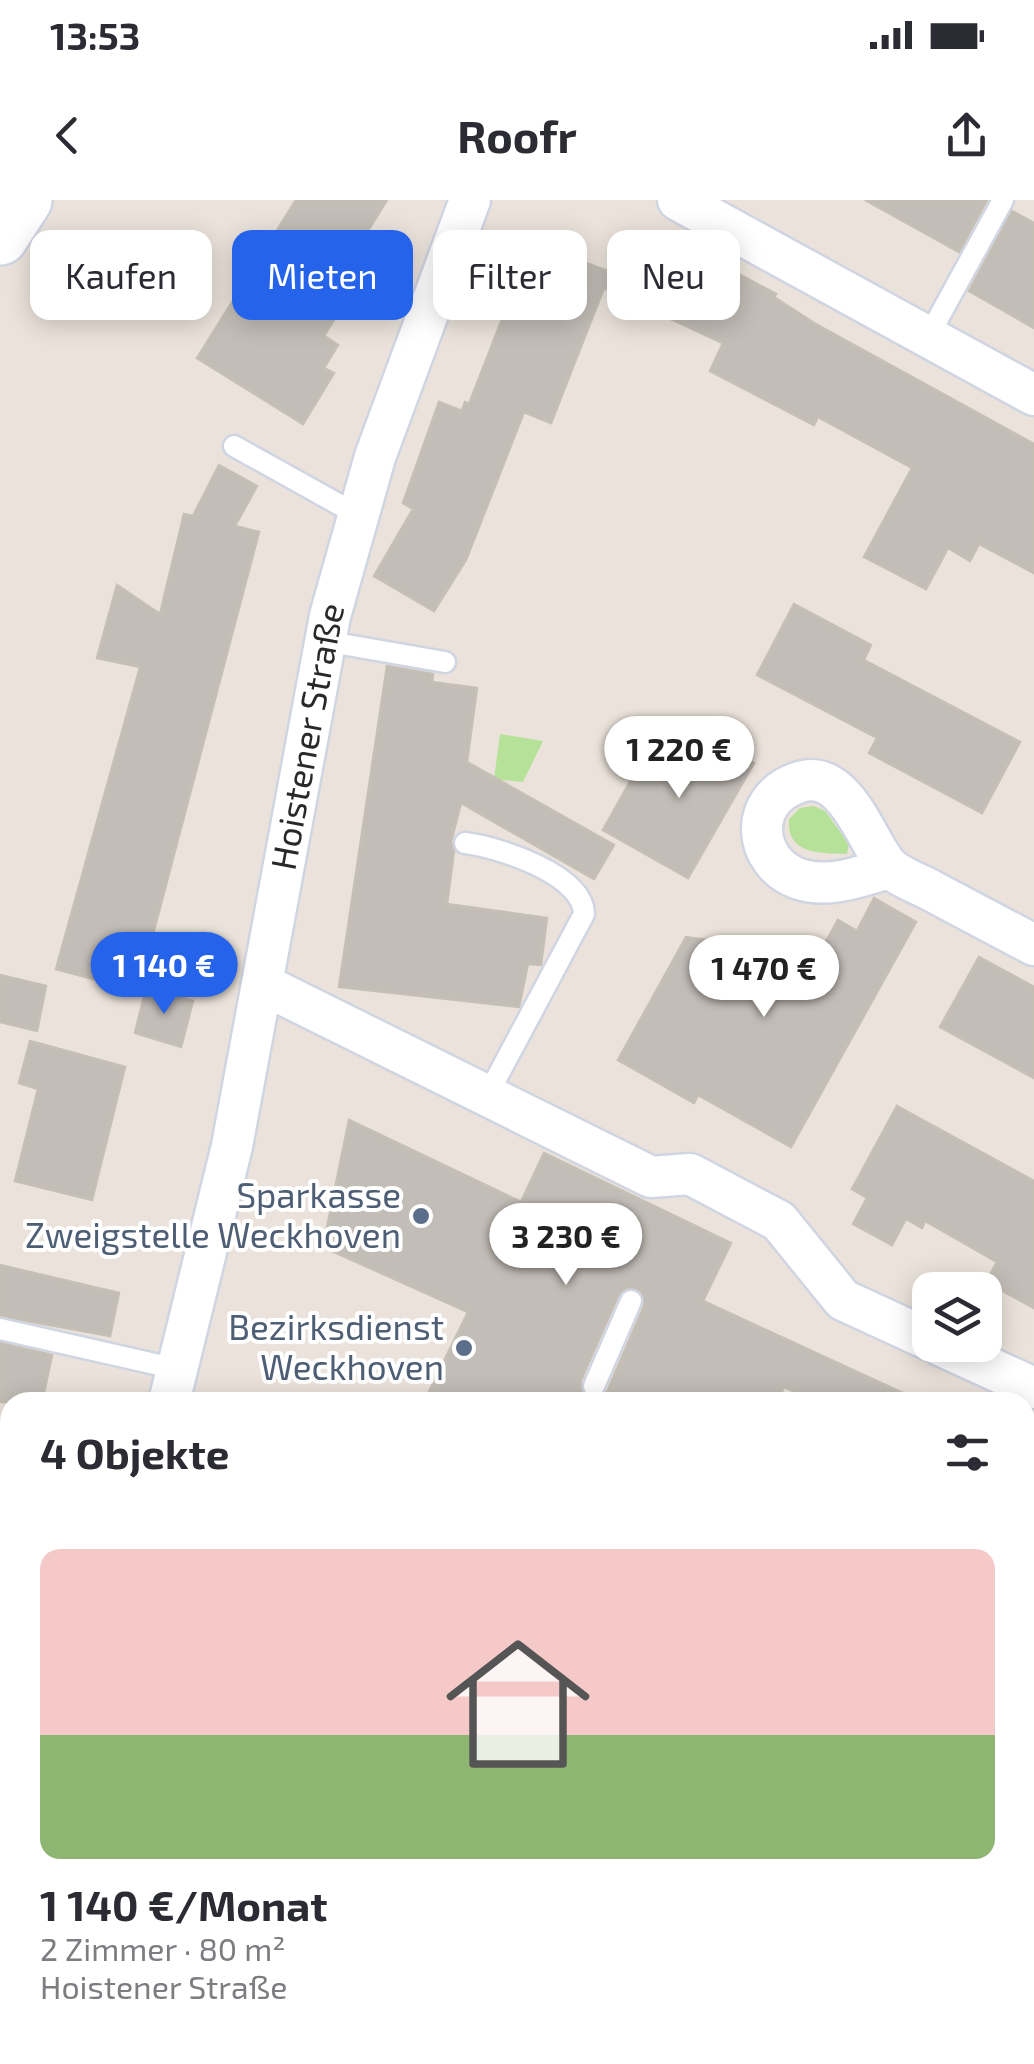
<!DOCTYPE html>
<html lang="de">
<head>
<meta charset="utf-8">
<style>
  body { margin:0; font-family:"Exo 2",sans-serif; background:#f7f7f7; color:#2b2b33; height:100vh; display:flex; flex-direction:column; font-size:38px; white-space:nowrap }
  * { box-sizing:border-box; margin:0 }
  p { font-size:32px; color:#7c7c81 }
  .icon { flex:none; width:55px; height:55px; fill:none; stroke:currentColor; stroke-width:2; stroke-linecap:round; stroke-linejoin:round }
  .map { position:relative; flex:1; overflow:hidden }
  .drawer { position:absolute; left:0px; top:1192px; width:1035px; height:672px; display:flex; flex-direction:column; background:#fff; border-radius:30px 30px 0 0; box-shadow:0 5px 25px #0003 }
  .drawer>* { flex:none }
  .hud { position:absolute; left:30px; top:30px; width:975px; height:90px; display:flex; gap:20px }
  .buttons { position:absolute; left:912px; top:1072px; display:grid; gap:20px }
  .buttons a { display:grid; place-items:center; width:90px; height:90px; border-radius:20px; background:#fff; box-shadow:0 5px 25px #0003; font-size:50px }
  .price { position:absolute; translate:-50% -85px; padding:0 22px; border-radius:35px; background:#fff; color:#222; font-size:32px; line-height:65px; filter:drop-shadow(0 2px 5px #0008) }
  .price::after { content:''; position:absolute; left:50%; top:60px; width:30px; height:22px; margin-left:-15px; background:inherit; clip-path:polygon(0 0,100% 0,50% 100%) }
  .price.on { background:#2563eb; color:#fff }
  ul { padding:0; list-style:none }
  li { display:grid; align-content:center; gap:20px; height:530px; padding:0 40px }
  li span { display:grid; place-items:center; height:310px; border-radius:20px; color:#555 }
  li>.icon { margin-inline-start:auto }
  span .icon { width:180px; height:180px; fill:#fffc; stroke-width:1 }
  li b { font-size:42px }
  h2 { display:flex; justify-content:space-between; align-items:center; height:120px; padding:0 40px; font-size:42px }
  .chip { padding:0 35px; border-radius:20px; background:#fff; box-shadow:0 5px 25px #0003; font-size:35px; line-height:90px }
  .chip.on { background:#2563eb; color:#fff }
  .status { display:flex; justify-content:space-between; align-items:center; height:70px; padding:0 50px; background:#fff; direction:ltr }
  .status svg { height:28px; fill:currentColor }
  header { display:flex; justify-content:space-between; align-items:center; height:130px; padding:0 40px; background:#fff; font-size:45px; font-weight:700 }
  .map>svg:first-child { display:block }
</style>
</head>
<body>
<div class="status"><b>13:53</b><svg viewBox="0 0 49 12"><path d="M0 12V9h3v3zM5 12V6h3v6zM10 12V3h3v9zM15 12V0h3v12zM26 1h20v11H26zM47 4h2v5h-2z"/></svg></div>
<header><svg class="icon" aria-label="back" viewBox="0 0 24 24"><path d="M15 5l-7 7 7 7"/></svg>Roofr<svg class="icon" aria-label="share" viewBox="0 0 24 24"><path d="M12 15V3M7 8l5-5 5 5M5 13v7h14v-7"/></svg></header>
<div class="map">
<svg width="1034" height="1864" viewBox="0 0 1034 1864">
  <rect width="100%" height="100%" fill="#ebe3db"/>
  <!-- green -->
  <g fill="#b5e198">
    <polygon points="500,534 543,541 523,582 494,579"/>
    <path d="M814,606L825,611L849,644L847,654C819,653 786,654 789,619L800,608Z"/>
  </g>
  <!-- building -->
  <g fill="#c3bdb7" stroke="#c6bfb5" stroke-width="2.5" fill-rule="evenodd">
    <polygon points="296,0 387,0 348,63 363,72 324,136 338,145 324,168 334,173 303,224 197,158"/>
    <polygon points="865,0 987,0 959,52"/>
    <polygon points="1012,11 1034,23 1034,128 969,91"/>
    <polygon points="532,42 607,71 615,49 692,80 703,55 776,94 774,97 814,123 1034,244 1034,373 979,344 970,361 948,348 926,389 864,357 912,268 818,217 814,225 710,171 723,143 604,88 551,223 524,212 466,360 434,411 374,376 413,309 403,303 439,202 462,211 465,202 469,204 508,104 521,120"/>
    <polygon points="219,265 257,286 235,326 259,332 138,791 56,769 140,467 97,458 117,385 160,414 184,314 193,316"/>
    <polygon points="794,404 871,445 864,460 1020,542 982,613 869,553 877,538 757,475"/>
    <polygon points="387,466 433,474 432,482 477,488 467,562 614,645 594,679 461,603 451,642 454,651 447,704 547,718 541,765 528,764 519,807 339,787"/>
    <polygon points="683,524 754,563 688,678 603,630 642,560 658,569"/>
    <polygon points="874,698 916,722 791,947 698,895 694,903 618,860 686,737 762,748 766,738 813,765 838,720 857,731"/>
    <polygon points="979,757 1034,787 1034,878 940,827"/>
    <polygon points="0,775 46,786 37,831 0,822"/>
    <polygon points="146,788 193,801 181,847 135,833"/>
    <polygon points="30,841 125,867 92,1000 15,981 38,889 19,883"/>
    <polygon points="897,906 1034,981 1034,1108 986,1082 997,1062 925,1021 922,1028 906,1019 892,1045 853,1024 867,998 852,989"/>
    <path d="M349,920L521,1002L544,953L731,1043L703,1101L922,1202H818L784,1187L777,1202H424L468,1112L323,1047ZM628,1088L641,1092L644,1106L607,1192L589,1199L582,1193L581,1180L618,1096Z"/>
    <polygon points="0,1065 119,1093 110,1136 0,1116"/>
    <polygon points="0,1143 52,1155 42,1202 0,1202"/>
  </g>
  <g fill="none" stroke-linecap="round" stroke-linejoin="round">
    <!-- lane casing -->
    <g stroke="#d0d5e2" stroke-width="25">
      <g id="lane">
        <polyline points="928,137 1003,0"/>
        <polyline points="234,246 356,314"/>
        <polyline points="324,441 445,462"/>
        <path d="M465,643C499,647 584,675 584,714L487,896"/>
        <polyline points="0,1129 177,1169"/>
        <polyline points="594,1186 631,1101"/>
        <polyline points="1025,1309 1034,1288"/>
      </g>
    </g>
    <!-- street casing -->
    <g stroke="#d0d5e2" stroke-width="45">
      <g id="street">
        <polyline points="678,0 1034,195"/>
        <path d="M889,668C860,676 830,689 799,679C752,662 748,600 797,583C848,564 868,650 891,669C902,678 919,684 932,691C966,709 1000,727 1034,745"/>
        <polyline points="262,784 651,977 690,974 779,1021 843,1100 930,1140"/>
        <polyline points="940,1145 1034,1188"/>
        <path id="s1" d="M169,1202L232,946L330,416L375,257L470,0"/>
        <polyline points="955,1855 972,1864"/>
        <polyline points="5,1864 10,1851"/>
        <polyline points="537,1864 542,1855"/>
      </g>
    </g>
    <!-- secondary casing -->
    <g stroke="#d0d5e2" stroke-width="60">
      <polyline id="secondary" points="0,37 24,0"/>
    </g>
    <!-- lane -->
    <use href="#lane" stroke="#fff" stroke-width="20"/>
    <!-- street -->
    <use href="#street" stroke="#fff" stroke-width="40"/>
    <!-- secondary -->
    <use href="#secondary" stroke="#fff" stroke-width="55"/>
  </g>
  <!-- markers -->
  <g fill="#5c6f8a" stroke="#fff" stroke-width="4">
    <circle cx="421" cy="1016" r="10"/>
    <circle cx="464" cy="1148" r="10"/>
  </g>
  <g text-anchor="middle" stroke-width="8" stroke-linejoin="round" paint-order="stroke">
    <!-- street labels -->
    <g font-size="35" fill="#292929" stroke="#fff">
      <text dy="12" stroke="none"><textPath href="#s1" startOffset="680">Hoistener Straße</textPath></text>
    </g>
    <!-- service labels -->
    <g font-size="35" fill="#4e5e75" stroke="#fff" text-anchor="end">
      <text x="401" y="1008">Sparkasse<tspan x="401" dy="40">Zweigstelle Weckhoven</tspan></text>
      <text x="444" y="1140">Bezirksdienst<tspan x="444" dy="40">Weckhoven</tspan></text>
    </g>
  </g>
</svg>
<div class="buttons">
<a><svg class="icon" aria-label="layers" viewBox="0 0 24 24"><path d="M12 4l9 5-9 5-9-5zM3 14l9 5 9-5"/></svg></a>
</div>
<b class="price" style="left:679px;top:601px">1 220 €</b>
<b class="price on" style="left:164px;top:817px">1 140 €</b>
<b class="price" style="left:764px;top:820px">1 470 €</b>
<b class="price" style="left:566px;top:1088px">3 230 €</b>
<div class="hud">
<a class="chip">Kaufen</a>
<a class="chip on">Mieten</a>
<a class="chip">Filter</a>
<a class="chip">Neu</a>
</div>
<section class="drawer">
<h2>4 Objekte<svg class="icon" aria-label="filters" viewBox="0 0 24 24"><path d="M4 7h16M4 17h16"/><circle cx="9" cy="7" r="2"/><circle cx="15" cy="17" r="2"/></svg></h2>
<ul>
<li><span style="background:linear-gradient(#f6c9c9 60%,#8fb573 0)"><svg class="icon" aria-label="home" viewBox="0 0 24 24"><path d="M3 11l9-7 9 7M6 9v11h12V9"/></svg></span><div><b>1 140 €/Monat</b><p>2 Zimmer · 80 m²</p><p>Hoistener Straße</p></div></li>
</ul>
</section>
</div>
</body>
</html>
